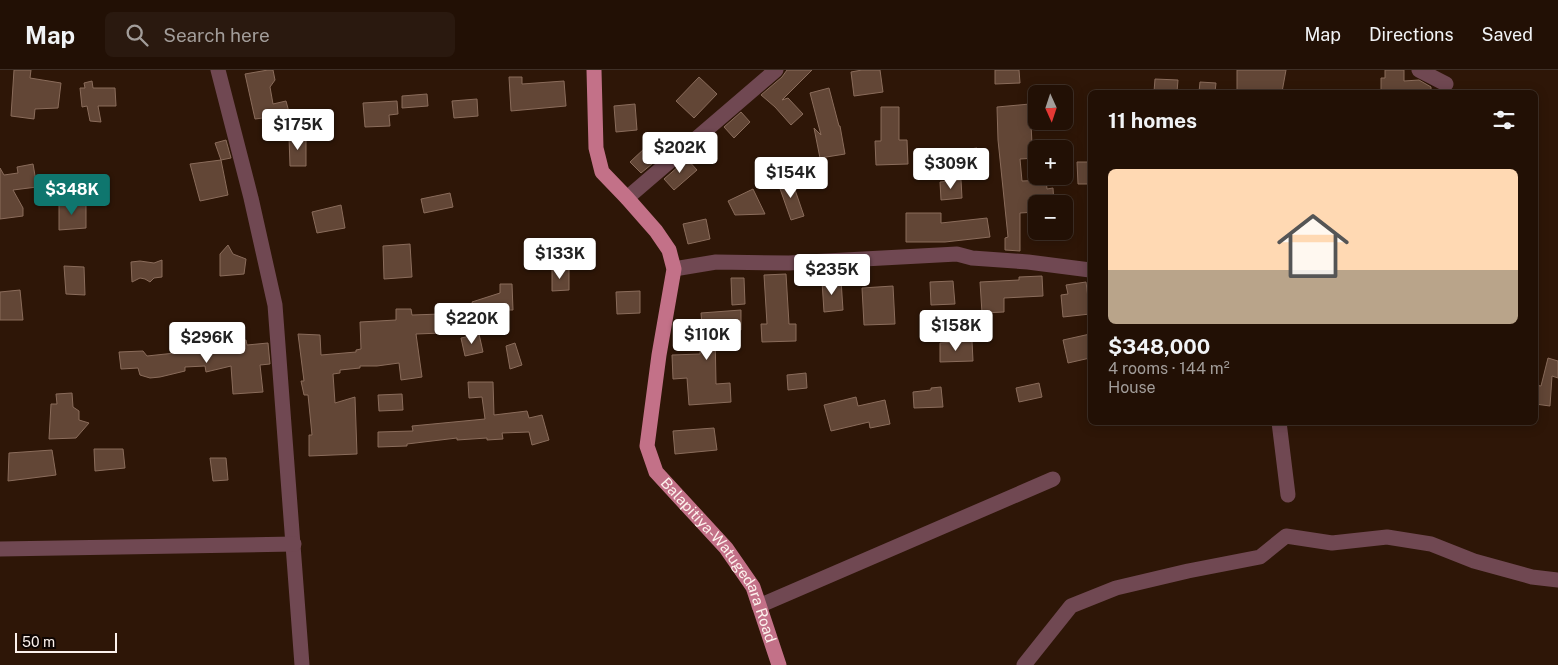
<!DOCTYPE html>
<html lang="en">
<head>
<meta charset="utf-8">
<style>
  body { margin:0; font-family:"Public Sans",sans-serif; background:#2a190f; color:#f1f3f6; height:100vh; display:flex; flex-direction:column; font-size:19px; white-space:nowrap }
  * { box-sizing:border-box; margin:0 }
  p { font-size:16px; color:#a29d9a }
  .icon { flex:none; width:28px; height:28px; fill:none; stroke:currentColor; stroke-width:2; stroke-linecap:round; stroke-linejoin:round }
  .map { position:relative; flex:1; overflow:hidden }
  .panel { position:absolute; left:1088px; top:20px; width:450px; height:335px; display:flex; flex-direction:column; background:#221005; border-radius:8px; box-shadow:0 2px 12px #0003,0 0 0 1px #3f3027 }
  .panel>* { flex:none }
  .needle { width:32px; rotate:177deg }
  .controls { position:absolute; left:1028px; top:15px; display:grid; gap:10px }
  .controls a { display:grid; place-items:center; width:45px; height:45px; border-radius:8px; background:#221005; box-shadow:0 2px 12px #0003,0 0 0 1px #3f3027; font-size:25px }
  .scale { position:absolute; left:15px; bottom:12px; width:102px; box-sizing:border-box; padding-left:5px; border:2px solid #fdf2ed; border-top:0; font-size:14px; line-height:18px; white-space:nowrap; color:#fdf2ed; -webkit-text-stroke:4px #0e0502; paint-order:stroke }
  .price { position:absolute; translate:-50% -42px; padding:0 11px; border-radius:5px; background:#fff; color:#222; font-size:16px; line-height:32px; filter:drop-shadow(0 1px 2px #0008) }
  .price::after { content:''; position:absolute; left:50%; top:30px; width:15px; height:11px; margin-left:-8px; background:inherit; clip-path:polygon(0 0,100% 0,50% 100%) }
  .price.active { background:#0f766e; color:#fff }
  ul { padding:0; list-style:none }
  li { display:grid; align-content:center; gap:10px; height:265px; padding:0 20px }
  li+li { border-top:1px solid #3f3027 }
  li span { display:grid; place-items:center; height:155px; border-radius:8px; color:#555 }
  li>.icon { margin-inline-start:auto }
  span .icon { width:90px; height:90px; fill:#fffc; stroke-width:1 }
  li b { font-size:21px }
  h2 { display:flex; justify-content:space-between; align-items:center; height:60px; padding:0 20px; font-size:21px }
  header { display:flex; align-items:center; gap:30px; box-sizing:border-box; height:70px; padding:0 25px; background:#221005; border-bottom:1px solid #3f3027 }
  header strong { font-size:24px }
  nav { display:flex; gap:28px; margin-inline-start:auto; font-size:18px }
  .search { width:350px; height:45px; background:#2a190f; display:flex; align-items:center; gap:12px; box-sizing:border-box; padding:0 18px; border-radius:8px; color:#a29d9a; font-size:19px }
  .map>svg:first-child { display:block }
</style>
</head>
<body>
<header>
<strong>Map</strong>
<div class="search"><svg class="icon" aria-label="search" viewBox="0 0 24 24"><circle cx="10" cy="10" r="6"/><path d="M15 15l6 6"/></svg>Search here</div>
<nav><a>Map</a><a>Directions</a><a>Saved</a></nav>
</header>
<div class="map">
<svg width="1558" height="595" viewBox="0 0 1558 595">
  <rect width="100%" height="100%" fill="#2e1607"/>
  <!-- building -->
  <g fill="#624636" stroke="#8a6c5b">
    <polygon points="14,0 31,0 30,8 61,13 58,38 35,39 34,49 11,46"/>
    <polygon points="268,0 273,0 275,10 270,17 273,34 286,31 293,57 266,65 263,48 255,49 245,4"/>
    <polygon points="787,0 812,0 782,30 788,28 803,44 791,55 775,37 761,25 782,7"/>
    <polygon points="862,0 880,0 883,22 854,26 851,2"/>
    <polygon points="995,0 1019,0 1020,13 995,14"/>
    <polygon points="1237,0 1286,0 1282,22 1237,22"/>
    <polygon points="1385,0 1404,0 1404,11 1419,10 1431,17 1431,22 1381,22 1381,8 1385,8"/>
    <polygon points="509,7 522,7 522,14 564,11 566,36 511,41"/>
    <polygon points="699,7 717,24 694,48 676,31"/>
    <polygon points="1155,9 1178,10 1177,22 1154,22"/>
    <polygon points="92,11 93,18 115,18 116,36 98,36 101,52 90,51 87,36 82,37 80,18 85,18 84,13"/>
    <polygon points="1200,12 1216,13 1215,22 1199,22"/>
    <polygon points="829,18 839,56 840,56 845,84 820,88 814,58 821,65 810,23"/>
    <polygon points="427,24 428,36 402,38 402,26"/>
    <polygon points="477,29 478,46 454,48 452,31"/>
    <polygon points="397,31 398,44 389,45 390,56 365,57 363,33"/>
    <polygon points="635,34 637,60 616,62 614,36"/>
    <polygon points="1030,34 1032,74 1036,74 1036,88 1020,89 1022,111 1046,110 1047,119 1053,118 1054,134 1036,134 1036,142 1020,143 1020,181 1005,180 1005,168 1008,167 998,70 997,37"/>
    <polygon points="881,37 899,37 899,70 907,70 908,94 876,95 875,71 881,71"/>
    <polygon points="741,42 750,52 734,68 724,57"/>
    <polygon points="662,62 675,75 641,103 630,92"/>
    <polygon points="306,66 306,96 290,96 289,67"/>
    <polygon points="226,70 231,88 221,90 215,73"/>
    <polygon points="977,78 980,96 951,100 948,82"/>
    <polygon points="687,89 697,100 674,120 664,109"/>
    <polygon points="221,90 228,125 200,131 190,94"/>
    <polygon points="1077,92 1090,92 1090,114 1078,114"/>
    <polygon points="33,94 37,117 13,120 23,138 23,146 0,149 0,98 4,105 18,103 17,97"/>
    <polygon points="791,108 804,146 791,150 778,113"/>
    <polygon points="961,110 962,128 941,130 940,112"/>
    <polygon points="753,119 765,144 735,145 728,131"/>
    <polygon points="450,123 453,137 424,143 421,129"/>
    <polygon points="86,132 86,158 59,160 59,133"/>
    <polygon points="341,135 345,158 317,163 312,142"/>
    <polygon points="906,143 941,143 941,153 987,148 990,167 945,172 906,172"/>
    <polygon points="706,149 710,169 688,174 683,154"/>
    <polygon points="410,174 412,207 384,209 383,176"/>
    <polygon points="228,175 233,184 246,189 244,204 220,206 220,184"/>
    <polygon points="162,190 162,207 154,208 150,212 145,209 140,208 132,212 131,192 140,191 154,193"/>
    <polygon points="64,196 84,197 85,225 66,224"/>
    <polygon points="552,199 569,199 569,220 552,221"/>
    <polygon points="786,204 789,254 796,254 796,271 762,272 761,254 767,254 764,205"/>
    <polygon points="1042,206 1043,226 1004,228 1004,242 982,243 980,212 1019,210 1019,207"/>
    <polygon points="731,208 744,208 745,234 732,235"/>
    <polygon points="841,210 843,240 824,242 822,211"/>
    <polygon points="953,211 955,234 931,235 930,212"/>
    <polygon points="1086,212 1090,244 1063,247 1061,225 1068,224 1066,215"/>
    <polygon points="500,214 512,214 513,240 495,240 497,245 478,251 472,232 500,223"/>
    <polygon points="893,216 895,254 864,255 862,218"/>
    <polygon points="20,220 23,250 0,250 0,222"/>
    <polygon points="640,221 640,243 617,244 616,222"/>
    <polygon points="396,239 411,239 412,245 441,244 442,263 416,264 422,307 401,310 399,293 377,296 360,296 360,298 340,300 340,303 333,304 335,333 355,327 357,384 309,386 309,365 312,365 308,325 304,325 301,311 304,311 298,264 320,265 321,285 356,282 356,280 361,279 360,252 396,250"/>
    <polygon points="741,240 741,260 715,261 716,314 730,313 731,332 689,335 687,308 673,309 672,285 700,284 700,281 704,280 701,243"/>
    <polygon points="479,264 483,282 465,286 461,268"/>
    <polygon points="1090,264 1090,288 1068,293 1063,270"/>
    <polygon points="246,270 247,275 268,273 270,294 260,295 263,322 233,324 231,296 206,302 205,296 185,297 185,301 160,307 150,308 140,305 138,298 121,299 119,282 143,281 147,286 203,280 203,282 227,279 226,271"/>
    <polygon points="972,271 973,291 940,292 940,273"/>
    <polygon points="515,273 522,295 510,299 506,276"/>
    <polygon points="1548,288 1558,291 1558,308 1552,306 1550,336 1535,334 1535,315 1541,316"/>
    <polygon points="806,303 807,318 788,320 787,305"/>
    <polygon points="468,312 493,312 494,345 527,341 529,348 542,345 549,370 532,375 529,362 502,363 503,369 487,370 487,368 457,370 457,368 407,374 407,376 378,377 378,362 413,361 412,356 485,349 482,327 469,328"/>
    <polygon points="1039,313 1042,327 1019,332 1016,318"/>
    <polygon points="941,317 943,337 914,338 913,322 931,320 931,318"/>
    <polygon points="72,323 73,337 79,341 79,350 89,353 76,368 49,369 51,334 57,334 56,324"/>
    <polygon points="402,324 403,340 379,341 378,325"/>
    <polygon points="856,327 858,336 885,330 890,354 870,358 869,352 831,361 824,335"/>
    <polygon points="714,358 717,380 675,384 673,361"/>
    <polygon points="94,379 123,379 125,398 95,401"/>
    <polygon points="52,380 56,405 8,411 9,383"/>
    <polygon points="210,388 226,388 228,410 213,411"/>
  </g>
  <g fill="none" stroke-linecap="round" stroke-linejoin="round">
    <!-- minor -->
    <g stroke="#704852" stroke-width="15">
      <polyline points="218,0 251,128 275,235 302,595"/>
      <polyline points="1419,0 1446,14"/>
      <polyline points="627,128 776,0"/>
      <polyline points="674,199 716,192 789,193 957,184 972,188 1028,192 1090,200"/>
      <polyline points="1279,352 1288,425"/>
      <polyline points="0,479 294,474"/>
      <polyline points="759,536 1053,409"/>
      <polyline points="1024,595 1071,536 1116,518 1188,501 1260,487 1286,466 1332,473 1387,467 1431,474 1474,491 1532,507 1558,510"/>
    </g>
    <!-- major -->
    <path stroke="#c37188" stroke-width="15" id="s1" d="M594,0L596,78L602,102L627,128L656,161L669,180L674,199L659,285L647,376L656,402L726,478L753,517L779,595"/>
  </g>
  <g text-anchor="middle" stroke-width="4.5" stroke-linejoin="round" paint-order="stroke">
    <!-- street labels -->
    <g font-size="15" fill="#fdf2ed" stroke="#0e0502">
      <text dy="5" stroke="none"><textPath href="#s1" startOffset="542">Balapitiya-Watugedara Road</textPath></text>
    </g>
  </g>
</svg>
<div class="controls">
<a><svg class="needle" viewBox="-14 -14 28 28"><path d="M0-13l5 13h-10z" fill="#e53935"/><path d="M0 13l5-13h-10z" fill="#a29d9a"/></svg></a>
<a>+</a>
<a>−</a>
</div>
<div class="scale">50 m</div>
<b class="price" style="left:298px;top:81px">$175K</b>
<b class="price" style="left:680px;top:104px">$202K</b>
<b class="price" style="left:951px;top:120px">$309K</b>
<b class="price" style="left:791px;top:129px">$154K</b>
<b class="price active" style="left:72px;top:146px">$348K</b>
<b class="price" style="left:560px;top:210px">$133K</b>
<b class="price" style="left:832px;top:226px">$235K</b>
<b class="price" style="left:472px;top:275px">$220K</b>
<b class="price" style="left:956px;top:282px">$158K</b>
<b class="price" style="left:707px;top:291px">$110K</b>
<b class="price" style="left:207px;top:294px">$296K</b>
<section class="panel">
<h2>11 homes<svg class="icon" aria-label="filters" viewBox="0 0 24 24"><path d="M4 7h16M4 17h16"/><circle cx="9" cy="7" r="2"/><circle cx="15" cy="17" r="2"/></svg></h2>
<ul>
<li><span style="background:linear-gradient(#ffd9b3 65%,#b9a48a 0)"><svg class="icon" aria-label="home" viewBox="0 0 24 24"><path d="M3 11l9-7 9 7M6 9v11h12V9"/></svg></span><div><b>$348,000</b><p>4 rooms · 144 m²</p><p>House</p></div></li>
</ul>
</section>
</div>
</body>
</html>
